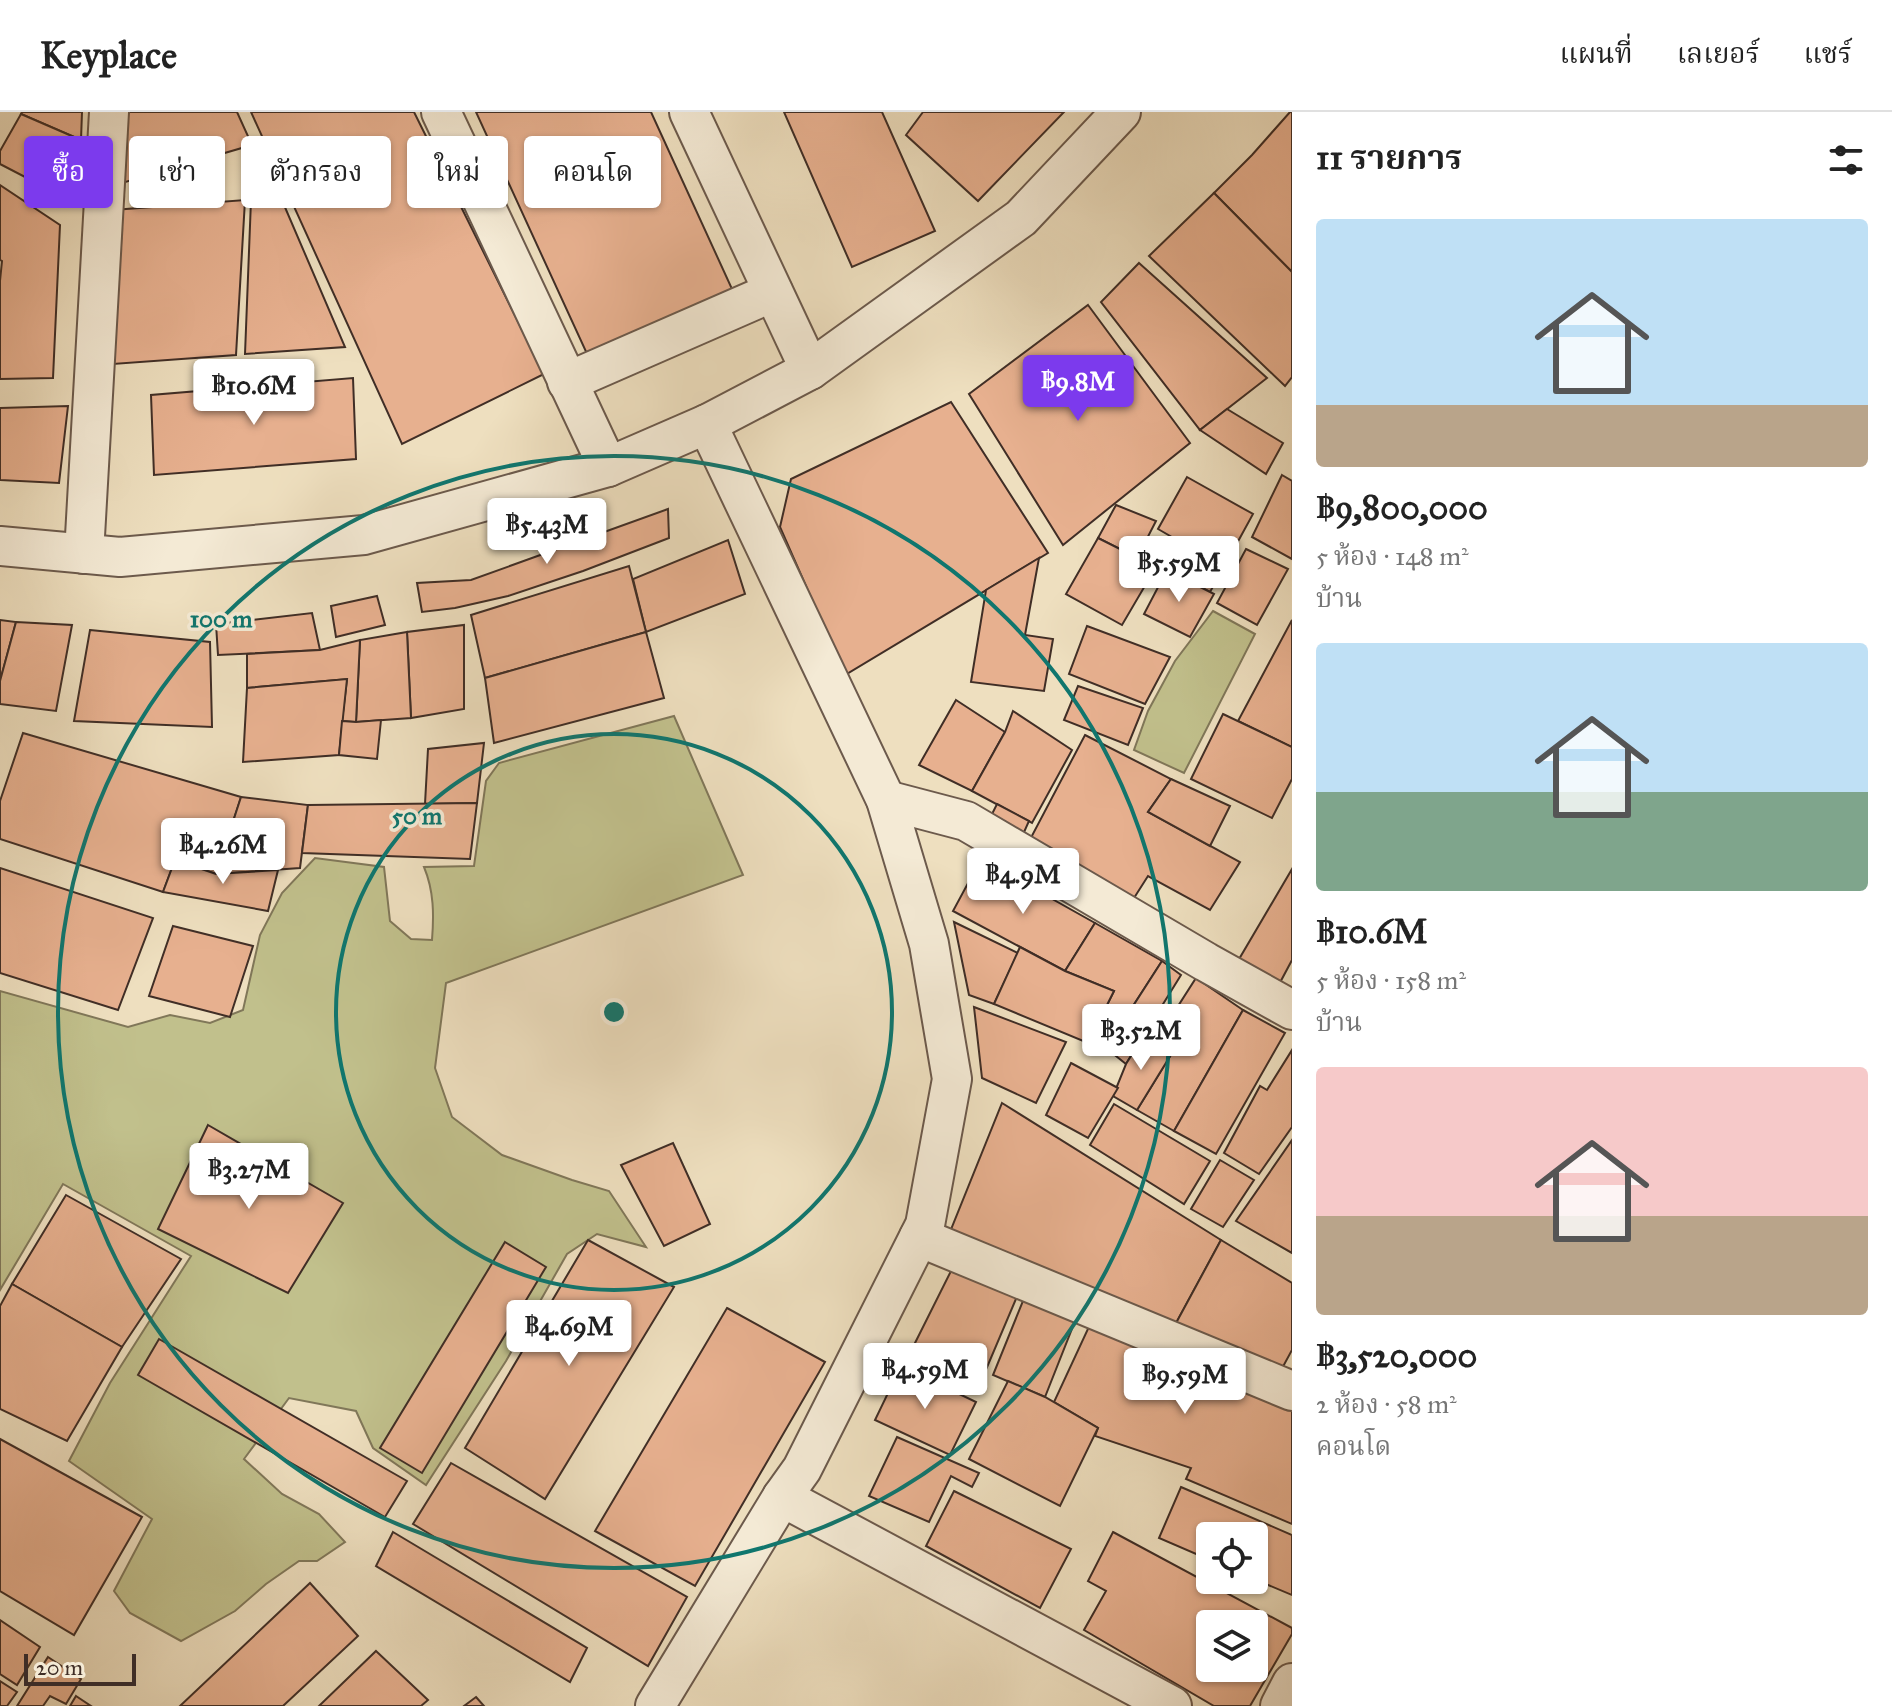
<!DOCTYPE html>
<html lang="th">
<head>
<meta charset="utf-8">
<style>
  body { margin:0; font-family:"IM FELL Great Primer","Noto Serif Thai",serif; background:#f2f2f2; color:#222; height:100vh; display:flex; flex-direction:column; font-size:30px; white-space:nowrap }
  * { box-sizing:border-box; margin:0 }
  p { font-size:26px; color:#767676 }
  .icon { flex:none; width:44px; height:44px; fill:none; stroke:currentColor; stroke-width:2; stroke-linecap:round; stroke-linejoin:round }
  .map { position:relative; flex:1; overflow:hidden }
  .details { display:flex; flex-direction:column; background:#fff; width:600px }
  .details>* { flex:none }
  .hud { position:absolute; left:24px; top:24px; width:760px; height:72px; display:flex; gap:16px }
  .controls { position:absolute; left:1196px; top:1410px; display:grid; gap:16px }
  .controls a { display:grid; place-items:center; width:72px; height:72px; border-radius:8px; background:#fff; box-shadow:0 2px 6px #0004; font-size:40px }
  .scale { position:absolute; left:24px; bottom:20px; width:112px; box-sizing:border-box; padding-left:8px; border:4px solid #402e26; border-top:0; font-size:22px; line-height:28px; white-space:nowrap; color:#402e26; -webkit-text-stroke:6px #f4ead5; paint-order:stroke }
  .price { position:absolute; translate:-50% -68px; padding:0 18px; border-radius:8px; background:#fff; color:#222; font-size:26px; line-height:52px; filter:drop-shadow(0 2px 4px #0008) }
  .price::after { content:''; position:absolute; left:50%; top:48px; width:24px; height:18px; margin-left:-12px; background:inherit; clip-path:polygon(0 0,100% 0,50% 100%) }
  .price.current { background:#7c3aed; color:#fff }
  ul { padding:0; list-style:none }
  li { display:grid; align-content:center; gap:16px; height:424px; padding:0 24px }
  li span { display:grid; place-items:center; height:248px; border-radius:8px; color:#555 }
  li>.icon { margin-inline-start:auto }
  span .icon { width:144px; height:144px; fill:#fffc; stroke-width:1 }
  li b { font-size:34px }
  h2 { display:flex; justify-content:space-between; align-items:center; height:96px; padding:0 24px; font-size:34px }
  .chip { padding:0 28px; border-radius:8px; background:#fff; box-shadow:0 2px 6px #0004; font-size:28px; line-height:72px }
  .chip.current { background:#7c3aed; color:#fff }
  header { display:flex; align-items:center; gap:48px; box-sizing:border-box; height:112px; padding:0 40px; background:#fff; border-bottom:2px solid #e0e0e0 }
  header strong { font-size:38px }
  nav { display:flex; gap:44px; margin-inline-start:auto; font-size:28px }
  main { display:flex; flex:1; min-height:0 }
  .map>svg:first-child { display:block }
</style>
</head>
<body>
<header>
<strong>Keyplace</strong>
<nav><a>แผนที่</a><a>เลเยอร์</a><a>แชร์</a></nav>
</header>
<main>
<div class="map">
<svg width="1292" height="1594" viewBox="0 0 1292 1594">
  <rect width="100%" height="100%" fill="#eedfbf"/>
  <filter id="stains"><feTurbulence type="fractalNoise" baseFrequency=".0025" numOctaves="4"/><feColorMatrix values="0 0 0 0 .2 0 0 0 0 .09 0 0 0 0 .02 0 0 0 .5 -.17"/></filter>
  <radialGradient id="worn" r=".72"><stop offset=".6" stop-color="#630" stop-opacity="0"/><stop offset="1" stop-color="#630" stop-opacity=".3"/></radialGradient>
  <!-- green -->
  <g fill="#c1c08c" stroke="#807759" stroke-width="2">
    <polygon points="1213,499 1255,522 1184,661 1134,638 1148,599 1175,549"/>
    <path d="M674,604L743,763L446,871L435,956L452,1005L502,1043L572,1068L609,1079L646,1135L597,1122L567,1142L506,1249L426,1373L373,1336L356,1299L289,1286L244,1347L282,1382L319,1402L345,1430L317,1449H299L266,1472L235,1499L181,1529L130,1501L114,1479L152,1407L69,1349L110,1271L191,1144L63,1072L0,1178V879L128,915L170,903L210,911L243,898L260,823L282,781L315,746L384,755L390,809L411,827L432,828C434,803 434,779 424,755L474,754L486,669L499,651Z"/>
  </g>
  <!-- building -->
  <g fill="#e7b08f" stroke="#402e26" stroke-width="2" fill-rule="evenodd">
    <polygon points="22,0 82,0 81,28 21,2"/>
    <polygon points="125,0 237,0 252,33 122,71"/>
    <polygon points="251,0 414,0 544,262 402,332"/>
    <polygon points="476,0 651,0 732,177 588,244"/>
    <polygon points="784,0 882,0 935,119 852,155"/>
    <polygon points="923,0 1064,0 978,89 906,23"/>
    <polygon points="1290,0 1292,0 1292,160 1214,81 1252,43"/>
    <polygon points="21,2 81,28 77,92 0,52 0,39"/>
    <polygon points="0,73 60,113 53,266 0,267 0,169 2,149 0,148"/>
    <polygon points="278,79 345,235 245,242 251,88"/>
    <polygon points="1214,81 1292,160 1292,265 1285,274 1149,144"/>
    <polygon points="245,88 236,243 113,252 113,98"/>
    <polygon points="1139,151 1267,266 1200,318 1101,190"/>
    <polygon points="1088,193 1190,331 1063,433 969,282"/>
    <polygon points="353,266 356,347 154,363 151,283"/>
    <polygon points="951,290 1048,441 845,563 780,415 791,367"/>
    <polygon points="68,294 59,371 0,368 0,296"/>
    <polygon points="1227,297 1283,331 1266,362 1200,318"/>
    <polygon points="1282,363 1292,369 1292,447 1252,425"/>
    <polygon points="1187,365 1253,402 1224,455 1158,417"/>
    <polygon points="1116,393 1156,409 1137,446 1098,426"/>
    <polygon points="668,397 669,426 583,459 508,484 455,496 422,500 417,471 471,468"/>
    <polygon points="1098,426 1156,455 1122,513 1066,482"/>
    <polygon points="728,428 745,482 646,520 633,467"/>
    <polygon points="1181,430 1224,455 1210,480 1167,458"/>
    <polygon points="1246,437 1288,457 1257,513 1217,491"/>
    <polygon points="1039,446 1025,523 1053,527 1044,579 971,570 986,478"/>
    <polygon points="629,454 646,520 485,566 471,503"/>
    <polygon points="1167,458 1214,482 1190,525 1144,502"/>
    <polygon points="377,484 385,513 336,525 331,494"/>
    <polygon points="312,501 320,538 218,543 216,512"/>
    <polygon points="0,508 16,510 0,569"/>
    <polygon points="1292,508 1292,635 1238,609"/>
    <polygon points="16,510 72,513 56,599 0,592 0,569"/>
    <polygon points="464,513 464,597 411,606 407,520"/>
    <polygon points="1087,514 1170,545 1145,592 1069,562"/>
    <polygon points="90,518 210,530 212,615 74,609"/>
    <polygon points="407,520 411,606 356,610 360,528"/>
    <polygon points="646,520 664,586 494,631 485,566"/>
    <polygon points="360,528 356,610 342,609 347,567 247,576 247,542 320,538"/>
    <polygon points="347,567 339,643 243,650 247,576"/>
    <polygon points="1078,574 1143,596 1128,633 1064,608"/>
    <polygon points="956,588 1005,620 972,679 919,653"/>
    <polygon points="1013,599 1072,638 1032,711 972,679 1005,620"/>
    <polygon points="1223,602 1292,635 1292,667 1272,706 1191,667"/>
    <polygon points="381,608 377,647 339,643 342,609 356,610"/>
    <polygon points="23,621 241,685 216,762 175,748 163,780 0,727 0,689"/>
    <polygon points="1085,623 1171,667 1148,700 1240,750 1210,798 1148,764 1127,797 1025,737"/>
    <polygon points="484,631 477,691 425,692 428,637"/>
    <polygon points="1171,667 1230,694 1210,734 1148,700"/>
    <polygon points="241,685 308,693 300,756 216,762"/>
    <polygon points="477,691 470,747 302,741 308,693"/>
    <polygon points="997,692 1029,709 1021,727 987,712"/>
    <polygon points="981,747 1095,811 1065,859 953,799"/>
    <polygon points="175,748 216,762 278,758 268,799 163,780"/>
    <polygon points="0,756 153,806 118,898 0,861"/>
    <polygon points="1292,757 1292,848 1276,878 1235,854"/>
    <polygon points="954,810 1018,841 994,892 969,883"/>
    <polygon points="1095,811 1162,849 1106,936 1088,931 1114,879 1065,859"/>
    <polygon points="173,814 253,834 230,905 149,884"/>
    <polygon points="1020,835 1065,859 1114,879 1088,931 994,892"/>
    <polygon points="1162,849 1181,863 1126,952 1106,936"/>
    <polygon points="1196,866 1243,898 1174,1019 1137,998 1172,941 1155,930"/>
    <polygon points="974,895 1066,930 1036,991 982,966"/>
    <polygon points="1243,898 1285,921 1216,1042 1174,1019"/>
    <polygon points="1144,923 1172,941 1137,998 1113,984 1126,952"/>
    <polygon points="1292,938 1292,1015 1259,1062 1224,1041 1260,974 1267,978"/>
    <polygon points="1071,951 1118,976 1088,1026 1046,1003"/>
    <polygon points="1002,991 1221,1128 1175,1213 950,1120"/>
    <polygon points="1114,992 1210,1049 1184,1092 1090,1033"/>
    <polygon points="208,1013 343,1091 288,1181 158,1117"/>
    <polygon points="1292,1028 1292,1141 1236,1109"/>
    <polygon points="673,1031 710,1112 664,1134 621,1053"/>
    <polygon points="1220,1048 1254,1068 1223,1115 1191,1097"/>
    <polygon points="66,1083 181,1147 122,1235 12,1172"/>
    <polygon points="588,1128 674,1175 545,1387 465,1336"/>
    <polygon points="1221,1128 1292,1171 1292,1238 1279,1262 1175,1213"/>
    <polygon points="505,1130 546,1155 422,1361 380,1336"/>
    <polygon points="957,1147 1021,1175 985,1260 914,1233"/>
    <polygon points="12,1172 122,1235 67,1329 0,1297 0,1194"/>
    <polygon points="1027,1179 1079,1199 1045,1285 993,1263"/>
    <polygon points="727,1196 825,1250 695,1474 595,1419"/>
    <polygon points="1093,1206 1292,1287 1292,1412 1186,1367 1191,1356 1095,1324 1098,1316 1054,1290"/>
    <polygon points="159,1227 407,1369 385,1405 138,1263"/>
    <polygon points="901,1254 976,1290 950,1343 875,1308"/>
    <polygon points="1008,1269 1045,1285 1098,1316 1060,1394 969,1347"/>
    <polygon points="897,1325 979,1361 972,1375 951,1364 929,1410 869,1384"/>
    <polygon points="0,1327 142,1405 74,1523 0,1479"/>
    <polygon points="451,1351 687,1485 648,1554 413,1412"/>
    <polygon points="1181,1375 1292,1423 1292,1483 1254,1467 1254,1424 1210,1424 1210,1448 1159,1426"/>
    <polygon points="954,1379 1071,1437 1040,1496 926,1434"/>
    <polygon points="393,1420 587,1536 570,1570 376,1454"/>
    <path d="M1113,1420L1292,1516V1522L1250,1594H1214L1084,1518L1106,1479L1088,1469ZM1210,1512H1254V1556H1210Z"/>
    <polygon points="310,1471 358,1524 283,1594 180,1594"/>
    <polygon points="0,1508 40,1535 17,1573 0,1562"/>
    <polygon points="376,1539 428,1588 421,1594 319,1594"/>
    <polygon points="48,1545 81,1567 66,1592 50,1584 43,1594 17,1594"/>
    <polygon points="0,1569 17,1580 7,1594 0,1594"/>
    <polygon points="76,1584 91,1594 70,1594"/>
    <polygon points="476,1585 484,1594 464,1594"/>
  </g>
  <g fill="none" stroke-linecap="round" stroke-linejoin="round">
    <!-- minor casing -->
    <g stroke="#6c5a4c" stroke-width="42">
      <g id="minor">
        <polyline points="441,0 608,355"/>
        <polyline points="689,0 810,258"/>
        <polyline points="567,270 773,180"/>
        <polyline points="0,434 120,445 364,423 608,355 707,312 810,258 1021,106 1121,0"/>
        <polyline points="84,442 109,0"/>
        <polyline points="886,688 966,709 1206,850 1292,898"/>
        <polyline points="919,1125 1292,1279"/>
        <polyline points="782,1385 1172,1594"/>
        <polyline points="655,1594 782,1385 802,1357 925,1113 952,967 929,832 886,688 707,312"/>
        <polyline points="1280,1594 1292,1571"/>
      </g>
    </g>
    <!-- minor -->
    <use href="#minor" stroke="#f4ead5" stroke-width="38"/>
  </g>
  <!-- distance rings -->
  <g fill="none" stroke="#0f766e" stroke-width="4">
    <circle cx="614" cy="900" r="278"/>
    <circle cx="614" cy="900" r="556"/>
  </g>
  <circle cx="614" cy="900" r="12" fill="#0f766e" stroke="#f4ead5" stroke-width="4"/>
  <g font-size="24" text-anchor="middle" font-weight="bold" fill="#0f766e" stroke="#f4ead5" stroke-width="7" stroke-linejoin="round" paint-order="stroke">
    <text x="221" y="515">100 m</text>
    <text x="417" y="712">50 m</text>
  </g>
  <rect width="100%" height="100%" filter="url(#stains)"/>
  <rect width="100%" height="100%" fill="url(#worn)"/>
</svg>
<div class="controls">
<a><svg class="icon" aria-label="locate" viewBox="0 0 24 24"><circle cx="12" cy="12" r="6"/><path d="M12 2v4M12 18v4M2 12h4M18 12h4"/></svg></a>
<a><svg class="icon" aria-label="layers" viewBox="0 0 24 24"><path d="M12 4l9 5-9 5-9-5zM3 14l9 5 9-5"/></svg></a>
</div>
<div class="scale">20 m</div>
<b class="price current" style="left:1078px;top:311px">฿9.8M</b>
<b class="price" style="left:254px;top:315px">฿10.6M</b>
<b class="price" style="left:547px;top:454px">฿5.43M</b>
<b class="price" style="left:1179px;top:492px">฿5.59M</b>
<b class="price" style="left:223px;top:774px">฿4.26M</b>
<b class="price" style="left:1023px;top:804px">฿4.9M</b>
<b class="price" style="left:1141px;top:960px">฿3.52M</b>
<b class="price" style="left:249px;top:1099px">฿3.27M</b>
<b class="price" style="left:569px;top:1256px">฿4.69M</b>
<b class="price" style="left:925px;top:1299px">฿4.59M</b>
<b class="price" style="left:1185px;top:1304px">฿9.59M</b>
<div class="hud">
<a class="chip current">ซื้อ</a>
<a class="chip">เช่า</a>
<a class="chip">ตัวกรอง</a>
<a class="chip">ใหม่</a>
<a class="chip">คอนโด</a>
</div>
</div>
<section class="details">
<h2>11 รายการ<svg class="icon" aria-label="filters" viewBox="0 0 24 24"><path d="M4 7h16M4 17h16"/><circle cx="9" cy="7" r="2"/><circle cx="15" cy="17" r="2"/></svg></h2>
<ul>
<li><span style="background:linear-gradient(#bfe0f5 75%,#b9a48a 0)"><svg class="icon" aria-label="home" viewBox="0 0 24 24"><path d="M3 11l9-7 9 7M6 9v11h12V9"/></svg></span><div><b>฿9,800,000</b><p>5 ห้อง · 148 m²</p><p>บ้าน</p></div></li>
<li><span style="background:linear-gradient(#bfe0f5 60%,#7fa58c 0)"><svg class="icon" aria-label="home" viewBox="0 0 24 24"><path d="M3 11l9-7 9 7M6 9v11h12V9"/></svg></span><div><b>฿10.6M</b><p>5 ห้อง · 158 m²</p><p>บ้าน</p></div></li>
<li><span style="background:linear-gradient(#f6c9c9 60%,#b9a48a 0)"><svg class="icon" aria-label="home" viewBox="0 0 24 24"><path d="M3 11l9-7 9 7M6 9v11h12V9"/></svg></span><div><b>฿3,520,000</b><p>2 ห้อง · 58 m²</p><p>คอนโด</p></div></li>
</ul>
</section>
</main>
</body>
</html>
